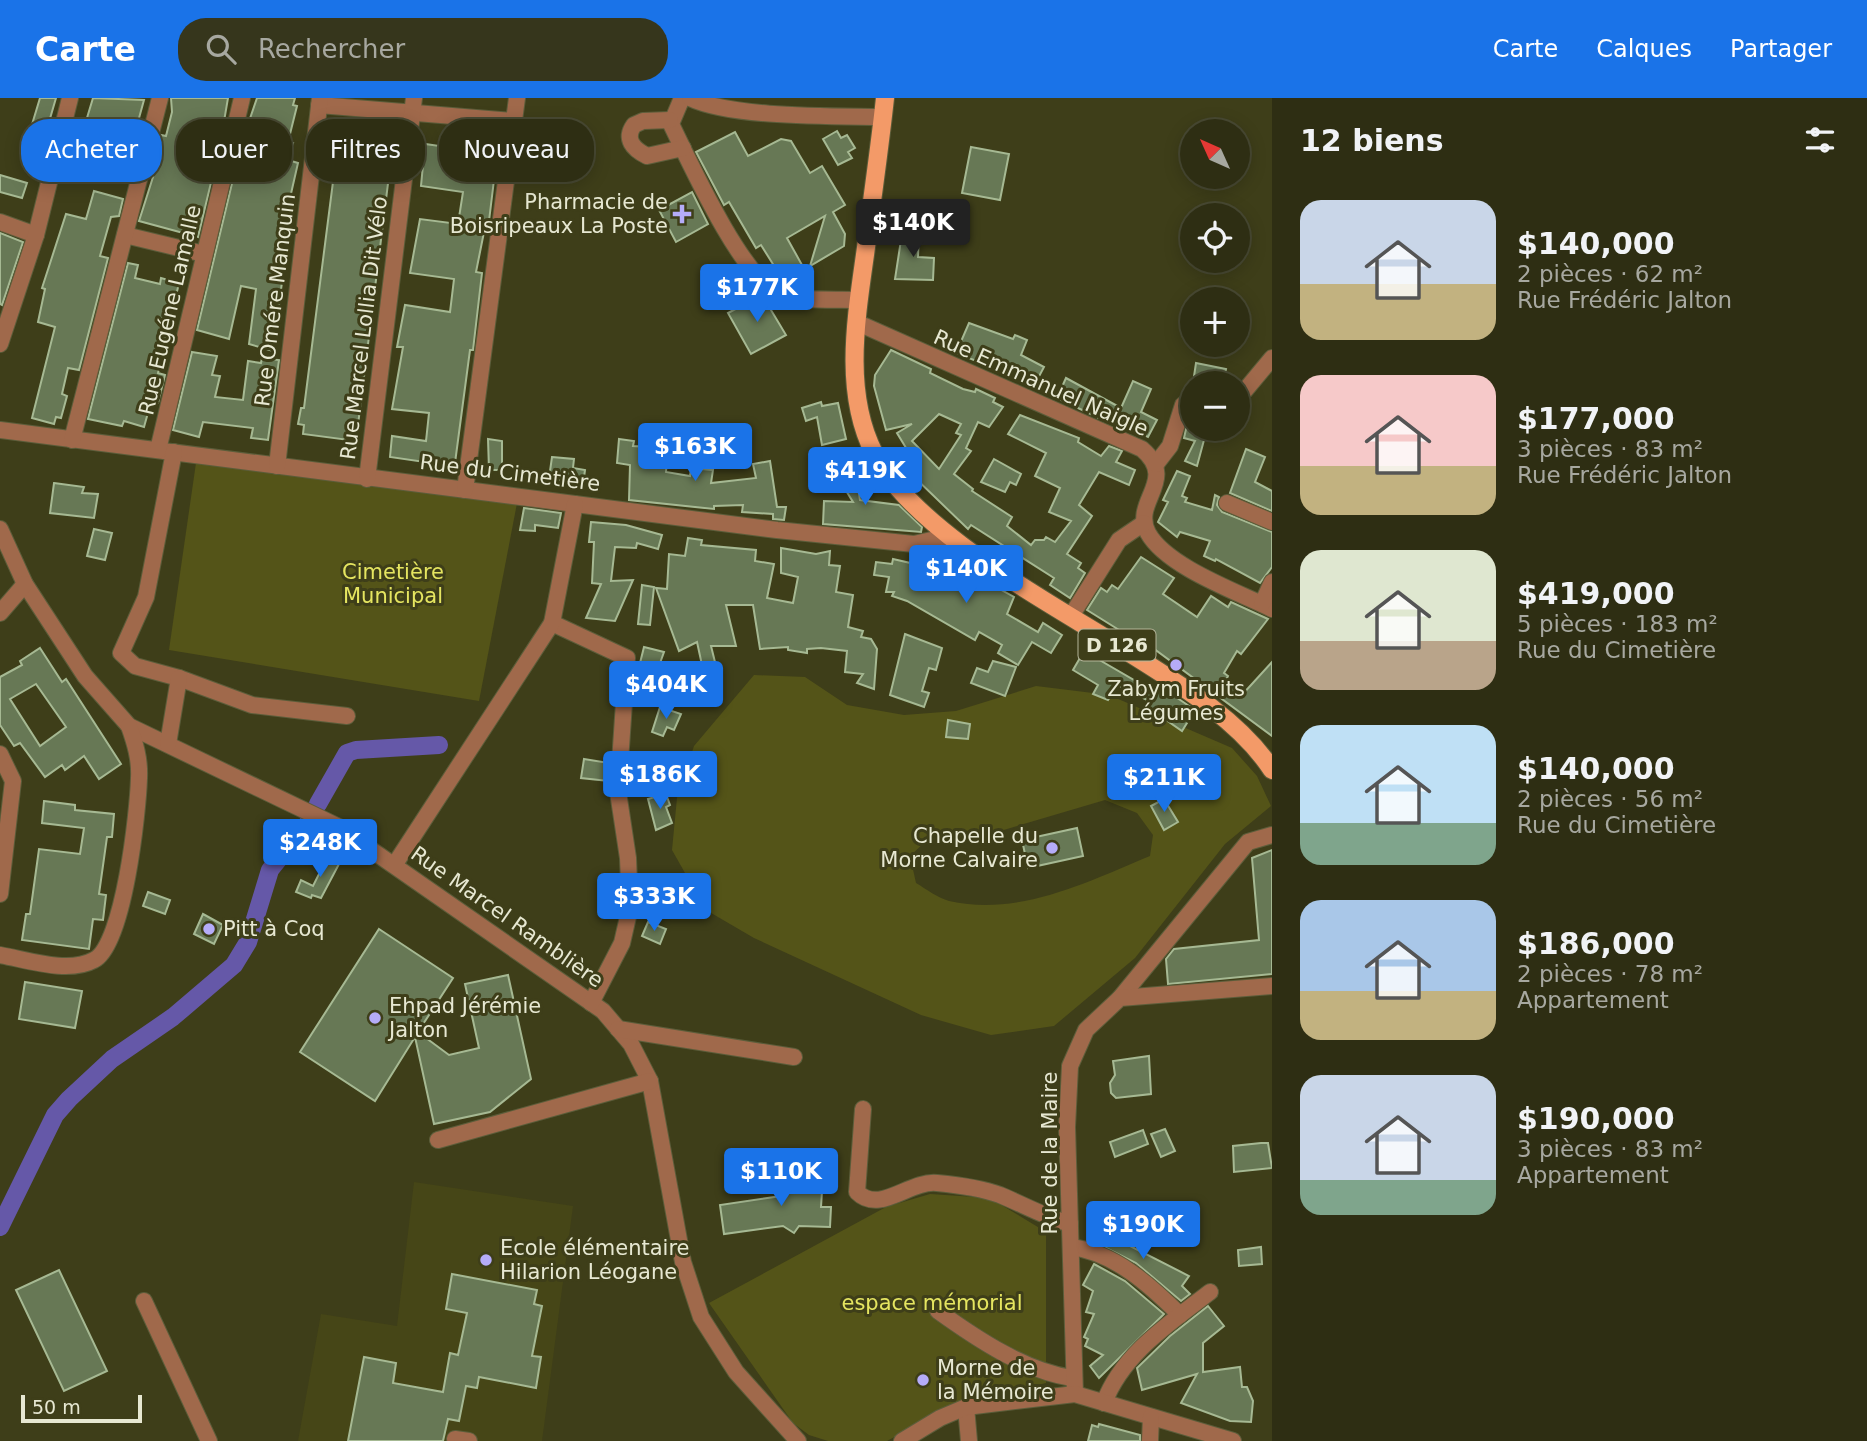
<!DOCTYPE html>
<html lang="fr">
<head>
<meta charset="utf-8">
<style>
  body { margin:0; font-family:"DejaVu Sans",sans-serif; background:#36361c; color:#f1f3f6; height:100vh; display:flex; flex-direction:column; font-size:26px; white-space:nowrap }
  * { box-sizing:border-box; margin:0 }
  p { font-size:23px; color:#a7a8a0 }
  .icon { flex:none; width:38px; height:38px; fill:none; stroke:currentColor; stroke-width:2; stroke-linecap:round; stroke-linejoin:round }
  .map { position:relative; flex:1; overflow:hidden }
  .side { display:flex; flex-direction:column; background:#2e2e13; width:595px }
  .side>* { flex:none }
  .guide { position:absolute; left:21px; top:21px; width:665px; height:63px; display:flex; gap:14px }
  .needle { width:46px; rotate:315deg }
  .buttons { position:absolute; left:1180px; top:21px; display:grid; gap:14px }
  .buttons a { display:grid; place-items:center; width:70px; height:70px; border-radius:50%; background:#2e2e13; box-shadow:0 4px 18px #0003,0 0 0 2px #494a33; font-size:35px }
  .scale { position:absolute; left:21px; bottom:18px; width:121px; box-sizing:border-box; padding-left:7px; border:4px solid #e7e8d2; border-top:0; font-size:19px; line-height:24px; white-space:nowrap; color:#e7e8d2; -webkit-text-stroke:5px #3e3e19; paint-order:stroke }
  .price { position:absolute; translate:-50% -60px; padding:0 16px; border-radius:7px; background:#1a73e8; color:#fff; font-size:23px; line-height:46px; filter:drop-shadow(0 2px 4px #0008) }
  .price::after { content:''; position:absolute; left:50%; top:42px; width:21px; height:16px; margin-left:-10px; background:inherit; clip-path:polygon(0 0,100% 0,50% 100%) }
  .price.on { background:#222; color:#fff }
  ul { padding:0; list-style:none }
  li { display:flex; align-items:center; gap:21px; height:175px; padding:0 28px }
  li span { display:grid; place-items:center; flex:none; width:196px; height:140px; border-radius:21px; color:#555 }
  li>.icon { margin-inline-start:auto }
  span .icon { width:84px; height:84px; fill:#fffc; stroke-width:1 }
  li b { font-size:30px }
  h2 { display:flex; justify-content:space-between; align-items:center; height:84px; padding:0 28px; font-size:30px }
  .chip { padding:0 24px; border-radius:28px; background:#2e2e13; box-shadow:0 4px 18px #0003,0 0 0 2px #494a33; font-size:24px; line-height:63px }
  .chip.on { background:#1a73e8; color:#fff }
  header { display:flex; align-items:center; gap:42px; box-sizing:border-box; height:98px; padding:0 35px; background:#1a73e8; color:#fff }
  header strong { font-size:33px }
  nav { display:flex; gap:38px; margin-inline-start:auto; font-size:24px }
  .search { width:490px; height:63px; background:#36361c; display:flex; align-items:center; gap:18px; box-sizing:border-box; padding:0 24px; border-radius:28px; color:#a7a8a0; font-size:26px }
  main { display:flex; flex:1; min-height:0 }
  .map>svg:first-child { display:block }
</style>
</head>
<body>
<header>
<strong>Carte</strong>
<div class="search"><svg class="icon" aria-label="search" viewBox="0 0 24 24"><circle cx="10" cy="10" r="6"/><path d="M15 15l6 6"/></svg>Rechercher</div>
<nav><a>Carte</a><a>Calques</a><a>Partager</a></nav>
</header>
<main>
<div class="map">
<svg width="1272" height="1343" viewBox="0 0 1272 1343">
  <rect width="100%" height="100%" fill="#3e3e19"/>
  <!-- built -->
  <polygon fill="#464617" points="414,1084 573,1108 542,1343 298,1343 321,1216 397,1228"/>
  <!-- green -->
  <g fill="#545418" fill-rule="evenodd">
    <polygon points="197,358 518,400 479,603 169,552"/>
    <path d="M754,577L805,579L847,607L904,617L956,613L1036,588L1109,597L1232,650L1257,678L1271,708L1225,746L1135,860L1054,928L991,937L921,917L754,840L706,812L672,752L677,700L694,648ZM1105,702L1137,715L1153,737L1150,758C1087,784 1019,819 949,803C938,800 926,791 916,785L910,758L926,743L990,736Z"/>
    <polygon points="930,1096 990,1100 1046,1134 1046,1285 947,1310 887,1343 828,1343 809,1337 793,1325 709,1205 886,1109"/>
  </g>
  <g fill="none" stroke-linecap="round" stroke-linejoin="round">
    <!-- canal -->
    <g stroke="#6558a8" stroke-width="18">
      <polyline points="318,706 347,655 356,652 439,647"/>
      <polyline points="0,1129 55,1017 69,1001 112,961 173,919 234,867 248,844 270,772 306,727"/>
    </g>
  </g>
  <!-- building -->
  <g fill="#677855" stroke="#a6b993" stroke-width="2" fill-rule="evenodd">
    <polygon points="40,0 56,0 42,48 27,43"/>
    <polygon points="93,0 144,2 136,31 141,32 130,73 126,72 125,75 74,63"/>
    <polygon points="171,0 228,0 220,47 217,46 210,71 214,72 198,139 139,123 153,79 151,78 161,37 166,38 172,14"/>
    <polygon points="257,0 295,0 293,7 297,8 288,44 293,45 288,62 298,65 290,100 293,100 273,253 249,246 256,191 241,188 229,241 197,232 234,77 237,77 244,38"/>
    <polygon points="357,32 394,37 356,343 303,336 304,327 298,326 301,310 304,310 339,37 356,40"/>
    <polygon points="837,33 841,40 847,37 855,50 848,54 852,60 838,67 823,41"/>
    <polygon points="735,34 748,58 781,41 791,43 810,75 822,68 845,107 833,114 845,136 844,148 810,168 825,118 787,140 807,176 786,187 761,147 756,150 729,104 724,107 696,54"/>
    <polygon points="441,39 454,40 452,49 497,57 489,123 486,124 476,174 482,175 473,252 470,252 455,365 452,368 390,359 392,338 426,343 429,315 392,311 403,249 397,249 405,207 450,214 454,181 410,175 420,121 458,126 463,94 421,88 425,46 439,48"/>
    <polygon points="971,49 1009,56 1000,102 962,95"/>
    <polygon points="0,77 27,85 22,100 0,94"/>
    <polygon points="94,93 123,101 119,118 111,119 100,158 108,160 79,272 68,270 62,296 67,298 61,320 56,319 54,326 32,320 55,229 38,224 45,191 42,190 66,116 86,121"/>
    <polygon points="692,94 708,126 676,144 659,112"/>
    <polygon points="903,129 919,132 918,159 934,160 933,182 895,181"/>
    <polygon points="0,135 23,144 2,207 0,206"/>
    <polygon points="128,165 138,167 135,180 160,186 161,180 179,185 158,275 165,277 158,305 151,304 144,329 124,323 122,328 88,321"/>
    <polygon points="762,197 786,237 751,256 728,215"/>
    <polygon points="969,225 1013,241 1015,237 1027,242 1021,257 1044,269 1035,286 1023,277 996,266 994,270 956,255"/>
    <path d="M891,252L931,271L930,275L963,291L975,294L976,291L995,300L993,304L1003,309L989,329L978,324L966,350L971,353L954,376L973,391L972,393L1012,419L1007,428L1031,447L1035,442H1044L1046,439L1055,444L1071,423L1049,414L1060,390L1035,378L1046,355L1008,336L1020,317L1079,340L1078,344L1101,358L1109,348L1122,353L1116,364L1135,372L1129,387L1099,374L1079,407L1092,418L1067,456L1081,465L1078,470L1085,475L1070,500L1050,487L1054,480L971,427L968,431L910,375L917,368L897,335L912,326L886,332L874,288L875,277ZM939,316L961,326L956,335L961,337L939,371L912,343Z"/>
    <polygon points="192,254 217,258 212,277 220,278 215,299 243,302 248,263 261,265 262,260 279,262 268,342 251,340 253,330 203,324 199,339 173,332"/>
    <polygon points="1196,265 1226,271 1223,285 1193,285"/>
    <polygon points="1066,280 1121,310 1133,283 1151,291 1141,314 1157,322 1148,339 1106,318 1103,322 1057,300"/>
    <polygon points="821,304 822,308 838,305 846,341 822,347 817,319 806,323 802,310"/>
    <polygon points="1186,331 1207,331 1197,368 1185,363 1195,343 1184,340"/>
    <polygon points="488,341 502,343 502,372 489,372"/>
    <polygon points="619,341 634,343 633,348 668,350 666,374 690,378 693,353 705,355 702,371 713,372 711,385 756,380 753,366 770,363 777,409 786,409 784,422 773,421 773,416 742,414 743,407 714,408 714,411 629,402 630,367 617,365"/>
    <polygon points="1246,351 1265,359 1255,384 1272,393 1272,413 1230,395"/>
    <polygon points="552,359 574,361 573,370 585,372 583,387 549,380"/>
    <polygon points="994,361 1021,376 1016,387 1010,384 1005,394 981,384"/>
    <polygon points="851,363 858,394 864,369 876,385 859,396 860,402 899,407 922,429 921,434 823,426 824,403 853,404 834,373"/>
    <polygon points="1177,373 1190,378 1182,398 1187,400 1185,404 1212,412 1215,397 1219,399 1217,407 1222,414 1272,434 1272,469 1260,485 1216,461 1215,463 1204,458 1210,443 1180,434 1177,439 1158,424 1168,404 1163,402"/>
    <polygon points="54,385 84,389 82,395 98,396 94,420 50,415"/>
    <polygon points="524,410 561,415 558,430 535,427 535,433 520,432"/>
    <polygon points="591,424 626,427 662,437 658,451 637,445 636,450 615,449 611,483 633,482 615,523 586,520 601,486 592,485 594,444 589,444"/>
    <polygon points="94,431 112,435 105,462 87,458"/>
    <polygon points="688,440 702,442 701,447 756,452 755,463 774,466 767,500 793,505 798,479 781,475 781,450 816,456 830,453 829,467 840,468 836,494 853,497 848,529 863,533 861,539 871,541 877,551 874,591 857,585 863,576 845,574 847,553 821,550 807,551 807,555 788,552 788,549 760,551 753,507 726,507 736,548 711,548 715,564 702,567 697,544 679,553 656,490 667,491 669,456 685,458"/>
    <polygon points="1141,459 1174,480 1163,496 1197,519 1211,498 1228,509 1231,504 1268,521 1241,556 1237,553 1224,575 1228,578 1225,584 1241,598 1272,564 1272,638 1142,542 1140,545 1087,512 1101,490 1107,494 1112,487 1118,491"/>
    <polygon points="893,461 941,472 947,461 969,472 971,469 989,480 987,484 1014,499 1007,516 1038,534 1043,525 1062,537 1051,555 1032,544 1018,567 998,555 1002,547 979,534 975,542 907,503 892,498 894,494 886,494 889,479 874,477 876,464 892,466"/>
    <polygon points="642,487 654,489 650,527 638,526"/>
    <polygon points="905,536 942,550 936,572 929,570 922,593 929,595 924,609 890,597"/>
    <polygon points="644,549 664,554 655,579 638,573"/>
    <path d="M40,550L62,584L66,581L121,666L99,681L84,658L65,672L62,667L45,679L20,645L14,648L0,627V579L22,567L20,563ZM36,586L66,629L40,648L10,601Z"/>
    <polygon points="1084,553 1141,586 1156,591 1158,587 1195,612 1182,633 1146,608 1149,603 1118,587 1108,602 1093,596 1098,587 1073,572"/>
    <polygon points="993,563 1016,569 1005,598 971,585 977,570 988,574"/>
    <polygon points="660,609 681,616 674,632 667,629 663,638 652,634"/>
    <polygon points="948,622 970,626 968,641 946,639"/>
    <polygon points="642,660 663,665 659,684 638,680"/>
    <polygon points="584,661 609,665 608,683 581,680"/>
    <polygon points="666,696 670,707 666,709 672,725 656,732 648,701"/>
    <polygon points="1164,701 1178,724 1164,732 1151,708"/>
    <polygon points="44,703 75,707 75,712 114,716 112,739 107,739 99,796 106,797 103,822 93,821 89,851 22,842 26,816 30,816 39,751 80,756 84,730 42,725"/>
    <polygon points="1077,730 1083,758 1028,770 1022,742"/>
    <polygon points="1272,752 1272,876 1168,886 1166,861 1174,851 1259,842 1252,760"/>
    <polygon points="329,756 339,761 339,766 321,800 312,797 311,800 296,794 301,782 313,788"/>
    <polygon points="148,794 170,802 165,816 143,808"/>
    <polygon points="203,816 223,827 214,846 194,836"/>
    <polygon points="648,824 666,831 660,846 642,838"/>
    <polygon points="379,831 453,880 418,934 449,957 479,950 465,886 508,877 531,981 490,1014 434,1026 415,939 375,1003 300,954"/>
    <polygon points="25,884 82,893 75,930 19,921"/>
    <polygon points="1149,958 1151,996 1116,1000 1111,995 1110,985 1115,977 1113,963"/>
    <polygon points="1165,1031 1175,1053 1161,1059 1151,1036"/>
    <polygon points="1143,1032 1148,1046 1115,1059 1110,1044"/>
    <polygon points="1261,1045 1268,1045 1272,1070 1234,1074 1233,1048"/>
    <polygon points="783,1078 823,1078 821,1109 831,1109 830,1129 799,1128 794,1135 783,1128 724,1136 720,1107 781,1098"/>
    <polygon points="1102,1125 1132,1143 1130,1148 1189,1178 1182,1188 1190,1196 1181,1203 1136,1165 1092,1143"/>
    <polygon points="1261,1149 1262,1166 1239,1168 1238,1152"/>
    <polygon points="1094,1166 1125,1183 1164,1216 1099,1280 1090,1268 1103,1257 1085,1248 1088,1241 1084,1239 1094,1216 1086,1214 1093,1193 1083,1187"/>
    <polygon points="59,1172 107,1273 64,1293 16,1192"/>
    <polygon points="452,1176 537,1192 534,1206 542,1208 532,1258 541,1259 536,1290 479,1279 477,1290 466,1288 459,1323 448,1321 443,1343 348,1343 364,1259 396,1265 393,1285 443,1294 450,1255 458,1257 467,1215 446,1211"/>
    <polygon points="1208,1208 1224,1228 1203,1245 1203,1274 1240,1269 1242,1289 1247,1289 1253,1303 1251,1324 1230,1323 1181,1305 1197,1276 1142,1292 1137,1270 1170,1238"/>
    <polygon points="1099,1326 1140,1337 1140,1343 1088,1343 1092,1327 1098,1329"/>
  </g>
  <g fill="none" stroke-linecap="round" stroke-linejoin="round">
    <!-- minor casing -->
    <g stroke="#5c5d3a" stroke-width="18">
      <g id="minor">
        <path d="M682,0L671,26C690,65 742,180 779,196C796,204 839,201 859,202"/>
        <path d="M690,0C732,20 834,18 883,19"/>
        <polyline points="319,7 514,23"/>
        <path d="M670,22L643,23L634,27C624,41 633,51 647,58L683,50"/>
        <polyline points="0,124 36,137"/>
        <polyline points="125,137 204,156"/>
        <path d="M858,225L1142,351C1179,383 1131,403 1148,435C1167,469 1238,494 1272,511"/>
        <polyline points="0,246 36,137 70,0"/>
        <polyline points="1237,302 1272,260"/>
        <polyline points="0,332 777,432 914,446 949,438"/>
        <polyline points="72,342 160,0"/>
        <polyline points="158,352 242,0"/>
        <polyline points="174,354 146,499 121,555 135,568 179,580 252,607 347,618"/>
        <polyline points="1156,366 1170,348 1183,307 1192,301"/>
        <polyline points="277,368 320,0"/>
        <polyline points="367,381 414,0"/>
        <polyline points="465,392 517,0"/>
        <polyline points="1227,405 1272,424"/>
        <polyline points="0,431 25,486 85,578 129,628 337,728 603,913 631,946 650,983 683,1164 701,1219 736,1274 798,1343"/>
        <polyline points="1262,506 1272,484"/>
        <polyline points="0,515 25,486"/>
        <polyline points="1071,518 1119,442 1144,425"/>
        <polyline points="552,525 627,560 618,694 628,760 630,810 622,845 591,905"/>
        <polyline points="168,646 179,580"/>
        <polyline points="0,656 13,683 0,796"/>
        <polyline points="395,766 552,525 575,406"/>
        <path d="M0,857C28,862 68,876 94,862C124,847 138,713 139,680C140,661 135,645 129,628"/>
        <polyline points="1120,900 1248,744 1272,737"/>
        <polyline points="618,931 794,959"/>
        <path d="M863,1011L857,1094C880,1117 909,1082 937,1085C958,1087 981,1090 1000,1097C1024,1107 1045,1119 1070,1126"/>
        <polyline points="438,1042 650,983"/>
        <path d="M1071,1149C1114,1154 1151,1188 1180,1217"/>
        <polyline points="144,1203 209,1343"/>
        <path d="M938,1213C977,1241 1025,1273 1072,1280"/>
        <polyline points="1075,1296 1067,1029 1070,968 1086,932 1120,900 1272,888"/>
        <path d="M1104,1305C1122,1256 1170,1225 1210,1194"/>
        <polyline points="966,1309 969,1343"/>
        <polyline points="455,1341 469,1343"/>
        <polyline points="902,1343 940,1320 966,1309 1075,1296 1233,1343"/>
        <polyline points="1150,1343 1151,1319"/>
      </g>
    </g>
    <!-- major casing -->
    <g stroke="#5c5d3a" stroke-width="20">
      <path id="major" d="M885,0C880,47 873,94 867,142C858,211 841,290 874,355C912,431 1045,502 1117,547C1169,580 1238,619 1272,672"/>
    </g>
    <!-- minor -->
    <use href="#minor" stroke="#a0694b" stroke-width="16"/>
    <!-- major -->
    <use href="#major" stroke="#f39a68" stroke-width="18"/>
  </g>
  <!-- markers -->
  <g fill="#b5acf8" stroke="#3e3e19" stroke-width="2.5">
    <path d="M678.5 105.5h7v7h7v7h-7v7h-7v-7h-7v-7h7z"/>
    <circle cx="1176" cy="567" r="7"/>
    <circle cx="1052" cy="750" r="7"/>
    <circle cx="209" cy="831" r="7"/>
    <circle cx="375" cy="920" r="7"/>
    <circle cx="486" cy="1162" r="7"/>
    <circle cx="923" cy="1282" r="7"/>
  </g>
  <g text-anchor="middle" stroke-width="6" stroke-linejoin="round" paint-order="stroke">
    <!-- shield labels -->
    <rect fill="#3e3e19" stroke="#b4b59a" stroke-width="2" x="1078.5" y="531.5" width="77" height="31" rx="5"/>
    <g font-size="19" font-weight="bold" fill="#e7e8d2">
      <text x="1117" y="554">D 126</text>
    </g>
    <!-- poi labels -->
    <g font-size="21" fill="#e7e8d2" stroke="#3e3e19" text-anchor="start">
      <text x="668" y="111" text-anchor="end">Pharmacie de<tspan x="668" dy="24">Boisripeaux La Poste</tspan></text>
      <text x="1176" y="598" text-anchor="middle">Zabym Fruits<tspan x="1176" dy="24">Légumes</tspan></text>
      <text x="1038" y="745" text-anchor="end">Chapelle du<tspan x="1038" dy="24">Morne Calvaire</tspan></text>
      <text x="223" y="838">Pitt à Coq</text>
      <text x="389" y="915">Ehpad Jérémie<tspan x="389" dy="24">Jalton</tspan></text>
      <text x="500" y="1157">Ecole élémentaire<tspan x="500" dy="24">Hilarion Léogane</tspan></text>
      <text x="937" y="1277">Morne de<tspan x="937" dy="24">la Mémoire</tspan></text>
    </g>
    <!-- street labels -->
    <g font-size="21" fill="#e7e8d2" stroke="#3e3e19">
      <text transform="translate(275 202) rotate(-83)" y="7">Rue Omére Manquin</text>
      <text transform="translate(170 212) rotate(-77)" y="7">Rue Eugéne Lamalle</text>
      <text transform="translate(364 230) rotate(-83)" y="7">Rue Marcel Lollia Dit Vélo</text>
      <text transform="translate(1041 285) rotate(24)" y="7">Rue Emmanuel Naigle</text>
      <text transform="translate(510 375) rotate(7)" y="7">Rue du Cimetière</text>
      <text transform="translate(507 819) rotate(35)" y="7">Rue Marcel Ramblière</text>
      <text transform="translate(1050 1055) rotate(-90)" y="7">Rue de la Maire</text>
    </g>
    <!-- park labels -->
    <g font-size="21" fill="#e5e560" stroke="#3e3e19">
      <text x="393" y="481">Cimetière<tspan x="393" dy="24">Municipal</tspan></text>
      <text x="932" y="1212">espace mémorial</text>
    </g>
  </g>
</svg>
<div class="buttons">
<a><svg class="needle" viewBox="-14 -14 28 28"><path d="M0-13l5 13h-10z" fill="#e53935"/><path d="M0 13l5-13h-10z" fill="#a7a8a0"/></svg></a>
<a><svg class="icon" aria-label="locate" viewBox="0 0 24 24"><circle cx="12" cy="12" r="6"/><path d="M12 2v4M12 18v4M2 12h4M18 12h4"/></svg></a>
<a>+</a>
<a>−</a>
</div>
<div class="scale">50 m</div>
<b class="price on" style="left:913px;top:161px">$140K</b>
<b class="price" style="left:757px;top:226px">$177K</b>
<b class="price" style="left:695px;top:385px">$163K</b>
<b class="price" style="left:865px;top:409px">$419K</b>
<b class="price" style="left:966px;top:507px">$140K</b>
<b class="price" style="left:666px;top:623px">$404K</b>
<b class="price" style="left:660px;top:713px">$186K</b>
<b class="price" style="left:1164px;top:716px">$211K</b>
<b class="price" style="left:320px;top:781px">$248K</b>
<b class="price" style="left:654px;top:835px">$333K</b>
<b class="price" style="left:781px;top:1110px">$110K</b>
<b class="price" style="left:1143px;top:1163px">$190K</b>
<div class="guide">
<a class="chip on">Acheter</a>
<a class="chip">Louer</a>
<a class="chip">Filtres</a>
<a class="chip">Nouveau</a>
</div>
</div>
<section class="side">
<h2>12 biens<svg class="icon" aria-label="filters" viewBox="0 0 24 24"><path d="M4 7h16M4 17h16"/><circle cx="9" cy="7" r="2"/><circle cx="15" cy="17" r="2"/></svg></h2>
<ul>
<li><span style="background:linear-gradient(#c9d6e8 60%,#c2b280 0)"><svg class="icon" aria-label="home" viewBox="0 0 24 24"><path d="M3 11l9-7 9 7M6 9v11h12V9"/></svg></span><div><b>$140,000</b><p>2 pièces · 62 m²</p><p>Rue Frédéric Jalton</p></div></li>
<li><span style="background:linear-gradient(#f6c9c9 65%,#c2b280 0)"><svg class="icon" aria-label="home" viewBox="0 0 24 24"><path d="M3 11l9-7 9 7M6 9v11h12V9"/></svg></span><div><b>$177,000</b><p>3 pièces · 83 m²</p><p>Rue Frédéric Jalton</p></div></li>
<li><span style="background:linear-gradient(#dfe7d0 65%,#b9a48a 0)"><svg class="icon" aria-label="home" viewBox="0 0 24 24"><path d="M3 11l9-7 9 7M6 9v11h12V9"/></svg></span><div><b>$419,000</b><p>5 pièces · 183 m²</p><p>Rue du Cimetière</p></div></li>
<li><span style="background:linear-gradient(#bfe0f5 70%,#7fa58c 0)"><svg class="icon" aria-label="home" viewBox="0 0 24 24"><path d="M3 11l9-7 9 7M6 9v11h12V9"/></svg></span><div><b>$140,000</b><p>2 pièces · 56 m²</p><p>Rue du Cimetière</p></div></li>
<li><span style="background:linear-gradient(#a9c7e8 65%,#c2b280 0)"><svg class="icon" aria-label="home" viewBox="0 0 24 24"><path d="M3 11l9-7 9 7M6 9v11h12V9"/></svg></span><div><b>$186,000</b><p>2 pièces · 78 m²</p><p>Appartement</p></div></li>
<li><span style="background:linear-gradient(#c9d6e8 75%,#7fa58c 0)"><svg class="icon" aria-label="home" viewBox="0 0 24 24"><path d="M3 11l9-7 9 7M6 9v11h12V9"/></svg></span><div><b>$190,000</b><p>3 pièces · 83 m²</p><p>Appartement</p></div></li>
</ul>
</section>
</main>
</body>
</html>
